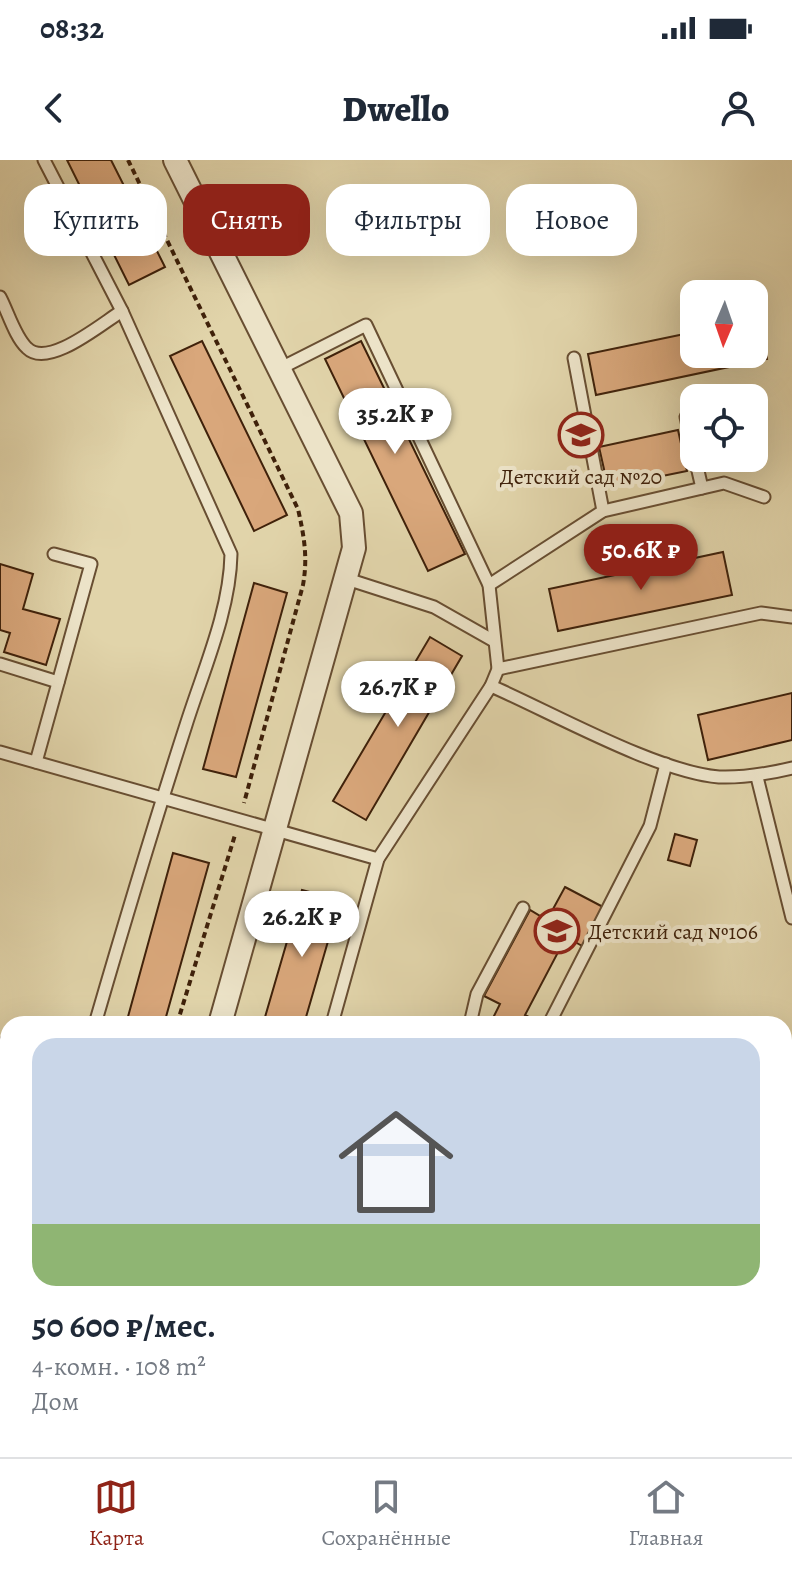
<!DOCTYPE html>
<html lang="ru">
<head>
<meta charset="utf-8">
<style>
  body { margin:0; font-family:Alegreya,serif; background:#f6f6f7; color:#1f2937; height:100vh; display:flex; flex-direction:column; font-size:30px; white-space:nowrap }
  * { box-sizing:border-box; margin:0 }
  p { font-size:26px; color:#747a83 }
  .icon { flex:none; width:44px; height:44px; fill:none; stroke:currentColor; stroke-width:2; stroke-linecap:round; stroke-linejoin:round }
  .map { position:relative; flex:1; overflow:hidden }
  .drawer { position:absolute; left:0px; top:856px; width:792px; height:442px; display:flex; flex-direction:column; background:#fff; border-radius:24px 24px 0 0; box-shadow:0 8px 32px #0002 }
  .drawer>* { flex:none }
  .top-card { position:absolute; left:24px; top:24px; width:744px; height:72px; display:flex; gap:16px }
  .needle { width:52px; rotate:182deg }
  .buttons { position:absolute; left:680px; top:120px; display:grid; gap:16px }
  .buttons a { display:grid; place-items:center; width:88px; height:88px; border-radius:16px; background:#fff; box-shadow:0 8px 32px #0002; font-size:40px }
  .price { position:absolute; translate:-50% -68px; padding:0 18px; border-radius:28px; background:#fff; color:#222; font-size:26px; line-height:52px; filter:drop-shadow(0 2px 4px #0008) }
  .price::after { content:''; position:absolute; left:50%; top:48px; width:24px; height:18px; margin-left:-12px; background:inherit; clip-path:polygon(0 0,100% 0,50% 100%) }
  .price.selected { background:#8f2418; color:#fff }
  ul { padding:0; list-style:none }
  li { display:grid; align-content:center; gap:16px; height:424px; padding:0 32px }
  li+li { border-top:2px solid #e0e1e3 }
  li span { display:grid; place-items:center; height:248px; border-radius:24px; color:#555 }
  li>.icon { margin-inline-start:auto }
  span .icon { width:144px; height:144px; fill:#fffc; stroke-width:1 }
  li b { font-size:34px }
  .pill { padding:0 28px; border-radius:24px; background:#fff; box-shadow:0 8px 32px #0002; font-size:28px; line-height:72px }
  .pill.selected { background:#8f2418; color:#fff }
  .status { display:flex; justify-content:space-between; align-items:center; height:56px; padding:0 40px; background:#fff; direction:ltr }
  .status svg { height:22px; fill:currentColor }
  header { display:flex; justify-content:space-between; align-items:center; height:104px; padding:0 32px; background:#fff; font-size:36px; font-weight:800 }
  .tabs { display:flex; justify-content:space-around; align-items:center; height:112px; border-top:2px solid #e0e1e3; background:#fff; font-size:22px; color:#747a83 }
  .tabs a { display:grid; justify-items:center; gap:4px }
  .tabs .selected { color:#8f2418 }
  .map>svg:first-child { display:block }
</style>
</head>
<body>
<div class="status"><b>08:32</b><svg viewBox="0 0 49 12"><path d="M0 12V9h3v3zM5 12V6h3v6zM10 12V3h3v9zM15 12V0h3v12zM26 1h20v11H26zM47 4h2v5h-2z"/></svg></div>
<header><svg class="icon" aria-label="back" viewBox="0 0 24 24"><path d="M15 5l-7 7 7 7"/></svg>Dwello<svg class="icon" aria-label="person" viewBox="0 0 24 24"><circle cx="12" cy="8" r="4"/><path d="M4 21q1-7 8-7t8 7"/></svg></header>
<div class="map">
<svg width="792" height="1297" viewBox="0 0 792 1297">
  <rect width="100%" height="100%" fill="#e1d4aa"/>
  <filter id="stains"><feTurbulence type="fractalNoise" baseFrequency=".0025" numOctaves="4"/><feColorMatrix values="0 0 0 0 .2 0 0 0 0 .09 0 0 0 0 .02 0 0 0 .5 -.17"/></filter>
  <radialGradient id="worn" r=".72"><stop offset=".6" stop-color="#630" stop-opacity="0"/><stop offset="1" stop-color="#630" stop-opacity=".3"/></radialGradient>
  <!-- green -->
  <polygon fill="#b6bc86" stroke="#7a6e48" stroke-width="2" points="0,1273 8,1276 8,1290 31,1290 20,1297 0,1297"/>
  <!-- building -->
  <g fill="#d9a77b" stroke="#3f210a" stroke-width="2">
    <polygon points="67,0 111,0 165,107 129,125"/>
    <polygon points="759,158 767,199 596,235 588,194 694,172 694,194 754,194 754,159"/>
    <polygon points="202,181 287,355 254,371 170,196"/>
    <polygon points="361,181 465,394 428,411 325,199"/>
    <polygon points="678,270 687,311 608,327 599,287"/>
    <polygon points="723,392 732,435 558,471 549,429"/>
    <polygon points="0,404 33,414 23,449 60,459 46,505 4,492 10,473 0,470"/>
    <polygon points="254,423 287,433 236,617 203,609"/>
    <polygon points="430,477 462,496 366,660 333,641"/>
    <polygon points="792,533 792,580 708,600 698,555"/>
    <polygon points="675,674 697,680 690,706 668,700"/>
    <polygon points="173,693 209,703 164,864 126,864"/>
    <polygon points="565,727 605,748 584,787 566,777 525,855 542,864 490,864 500,844 484,836 530,750 547,760"/>
    <polygon points="302,730 340,740 304,864 263,864"/>
    <polygon points="792,945 792,1031 784,992 784,946"/>
    <polygon points="0,1115 8,1118 4,1161 0,1160"/>
    <polygon points="792,1166 792,1243 785,1244 784,1167"/>
    <polygon points="458,1290 486,1290 484,1297"/>
  </g>
  <g fill="none" stroke-linecap="round" stroke-linejoin="round">
    <!-- service casing -->
    <g stroke="#684e32" stroke-width="15">
      <g id="service">
        <path d="M44,0L122,151L231,394C230,451 203,511 186,565C154,664 124,764 95,864"/>
        <path d="M0,137C8,152 15,177 27,188C48,209 101,164 122,151"/>
        <polyline points="574,198 603,351"/>
        <polyline points="279,209 366,165 489,425 498,509 491,526 378,699 332,864"/>
        <polyline points="686,257 694,294"/>
        <polyline points="695,298 702,328"/>
        <polyline points="347,419 434,447 494,481"/>
        <polyline points="489,425 603,351 724,323 764,337"/>
        <polyline points="0,504 58,522"/>
        <polyline points="498,509 761,453 792,457"/>
        <path d="M491,526C551,552 657,612 719,617C745,618 767,614 792,608"/>
        <polyline points="0,592 378,699"/>
        <polyline points="36,602 91,404 54,394"/>
        <polyline points="757,617 792,758"/>
        <polyline points="470,864 477,834 523,748"/>
        <polyline points="549,864 650,666 666,604"/>
        <polyline points="0,884 8,886"/>
        <polyline points="784,929 792,926"/>
        <polyline points="784,1065 790,1096 784,1099"/>
        <polyline points="0,1088 8,1090"/>
        <polyline points="712,1297 715,1290"/>
      </g>
    </g>
    <!-- minor casing -->
    <g stroke="#684e32" stroke-width="26">
      <g id="minor">
        <polyline points="175,0 351,353 354,388 220,864"/>
        <polyline points="88,1297 90,1290"/>
      </g>
    </g>
    <!-- secondary casing -->
    <g stroke="#3f210a" stroke-width="36">
      <g id="secondary">
        <polyline points="0,1194 8,1196"/>
        <polyline points="0,1242 8,1244"/>
        <polyline points="151,1290 176,1297"/>
        <polyline points="313,1290 336,1297"/>
      </g>
    </g>
    <!-- path -->
    <g stroke="#3f210a" stroke-width="4" stroke-dasharray="6 4" stroke-linecap="butt">
      <path d="M128,0L298,349C304,376 308,397 303,425L244,643"/>
      <polyline points="177,864 235,675"/>
      <polyline points="57,1290 57,1297"/>
      <polyline points="396,1290 419,1297"/>
    </g>
    <!-- service -->
    <use href="#service" stroke="#ece3c8" stroke-width="11"/>
    <!-- minor -->
    <use href="#minor" stroke="#ece3c8" stroke-width="22"/>
    <!-- secondary -->
    <use href="#secondary" stroke="#ece3c8" stroke-width="32"/>
    <!-- tram -->
    <g stroke="#3f210a" stroke-width="2">
      <polyline points="0,1214 8,1217"/>
      <polyline points="0,1230 8,1233"/>
      <polyline points="151,1290 160,1297"/>
      <polyline points="206,1290 231,1297"/>
      <polyline points="252,1290 275,1297"/>
    </g>
  </g>
  <!-- icons -->
  <defs>
    <g id="school-ring" transform="scale(2.3)"><circle r="9.5" fill="#ece3c8" stroke="#8f2418" stroke-width="1.5"/><path d="M0-5L7-2L0 1L-7-2ZM-4 1L0 2.5L4 1V4Q0 6-4 4Z" fill="#8f2418"/></g>
  </defs>
  <g fill-rule="evenodd">
    <use href="#school-ring" x="581" y="275"/>
    <use href="#school-ring" x="557" y="771"/>
  </g>
  <g text-anchor="middle" stroke-width="8" stroke-linejoin="round" paint-order="stroke">
    <!-- poi labels -->
    <g font-size="22" fill="#3f210a" stroke="#ece3c8">
      <text x="581" y="324">Детский сад №20</text>
      <text x="588" y="779" text-anchor="start">Детский сад №106</text>
    </g>
  </g>
  <rect width="100%" height="100%" filter="url(#stains)"/>
  <rect width="100%" height="100%" fill="url(#worn)"/>
</svg>
<div class="buttons">
<a><svg class="needle" viewBox="-14 -14 28 28"><path d="M0-13l5 13h-10z" fill="#e53935"/><path d="M0 13l5-13h-10z" fill="#747a83"/></svg></a>
<a><svg class="icon" aria-label="locate" viewBox="0 0 24 24"><circle cx="12" cy="12" r="6"/><path d="M12 2v4M12 18v4M2 12h4M18 12h4"/></svg></a>
</div>
<b class="price" style="left:395px;top:296px">35.2K ₽</b>
<b class="price selected" style="left:641px;top:432px">50.6K ₽</b>
<b class="price" style="left:398px;top:569px">26.7K ₽</b>
<b class="price" style="left:302px;top:799px">26.2K ₽</b>
<div class="top-card">
<a class="pill">Купить</a>
<a class="pill selected">Снять</a>
<a class="pill">Фильтры</a>
<a class="pill">Новое</a>
</div>
<section class="drawer">
<ul>
<li><span style="background:linear-gradient(#c9d6e8 75%,#8fb573 0)"><svg class="icon" aria-label="home" viewBox="0 0 24 24"><path d="M3 11l9-7 9 7M6 9v11h12V9"/></svg></span><div><b>50 600 ₽/мес.</b><p>4-комн. · 108 m²</p><p>Дом</p></div></li>
</ul>
</section>
</div>
<nav class="tabs">
<a class="selected"><svg class="icon" aria-label="map" viewBox="0 0 24 24"><path d="M3 6l6-2 6 2 6-2v14l-6 2-6-2-6 2zM9 4v14M15 6v14"/></svg>Карта</a>
<a><svg class="icon" aria-label="saved" viewBox="0 0 24 24"><path d="M7 4h10v16l-5-4-5 4z"/></svg>Сохранённые</a>
<a><svg class="icon" aria-label="home" viewBox="0 0 24 24"><path d="M3 11l9-7 9 7M6 9v11h12V9"/></svg>Главная</a>
</nav>
</body>
</html>
